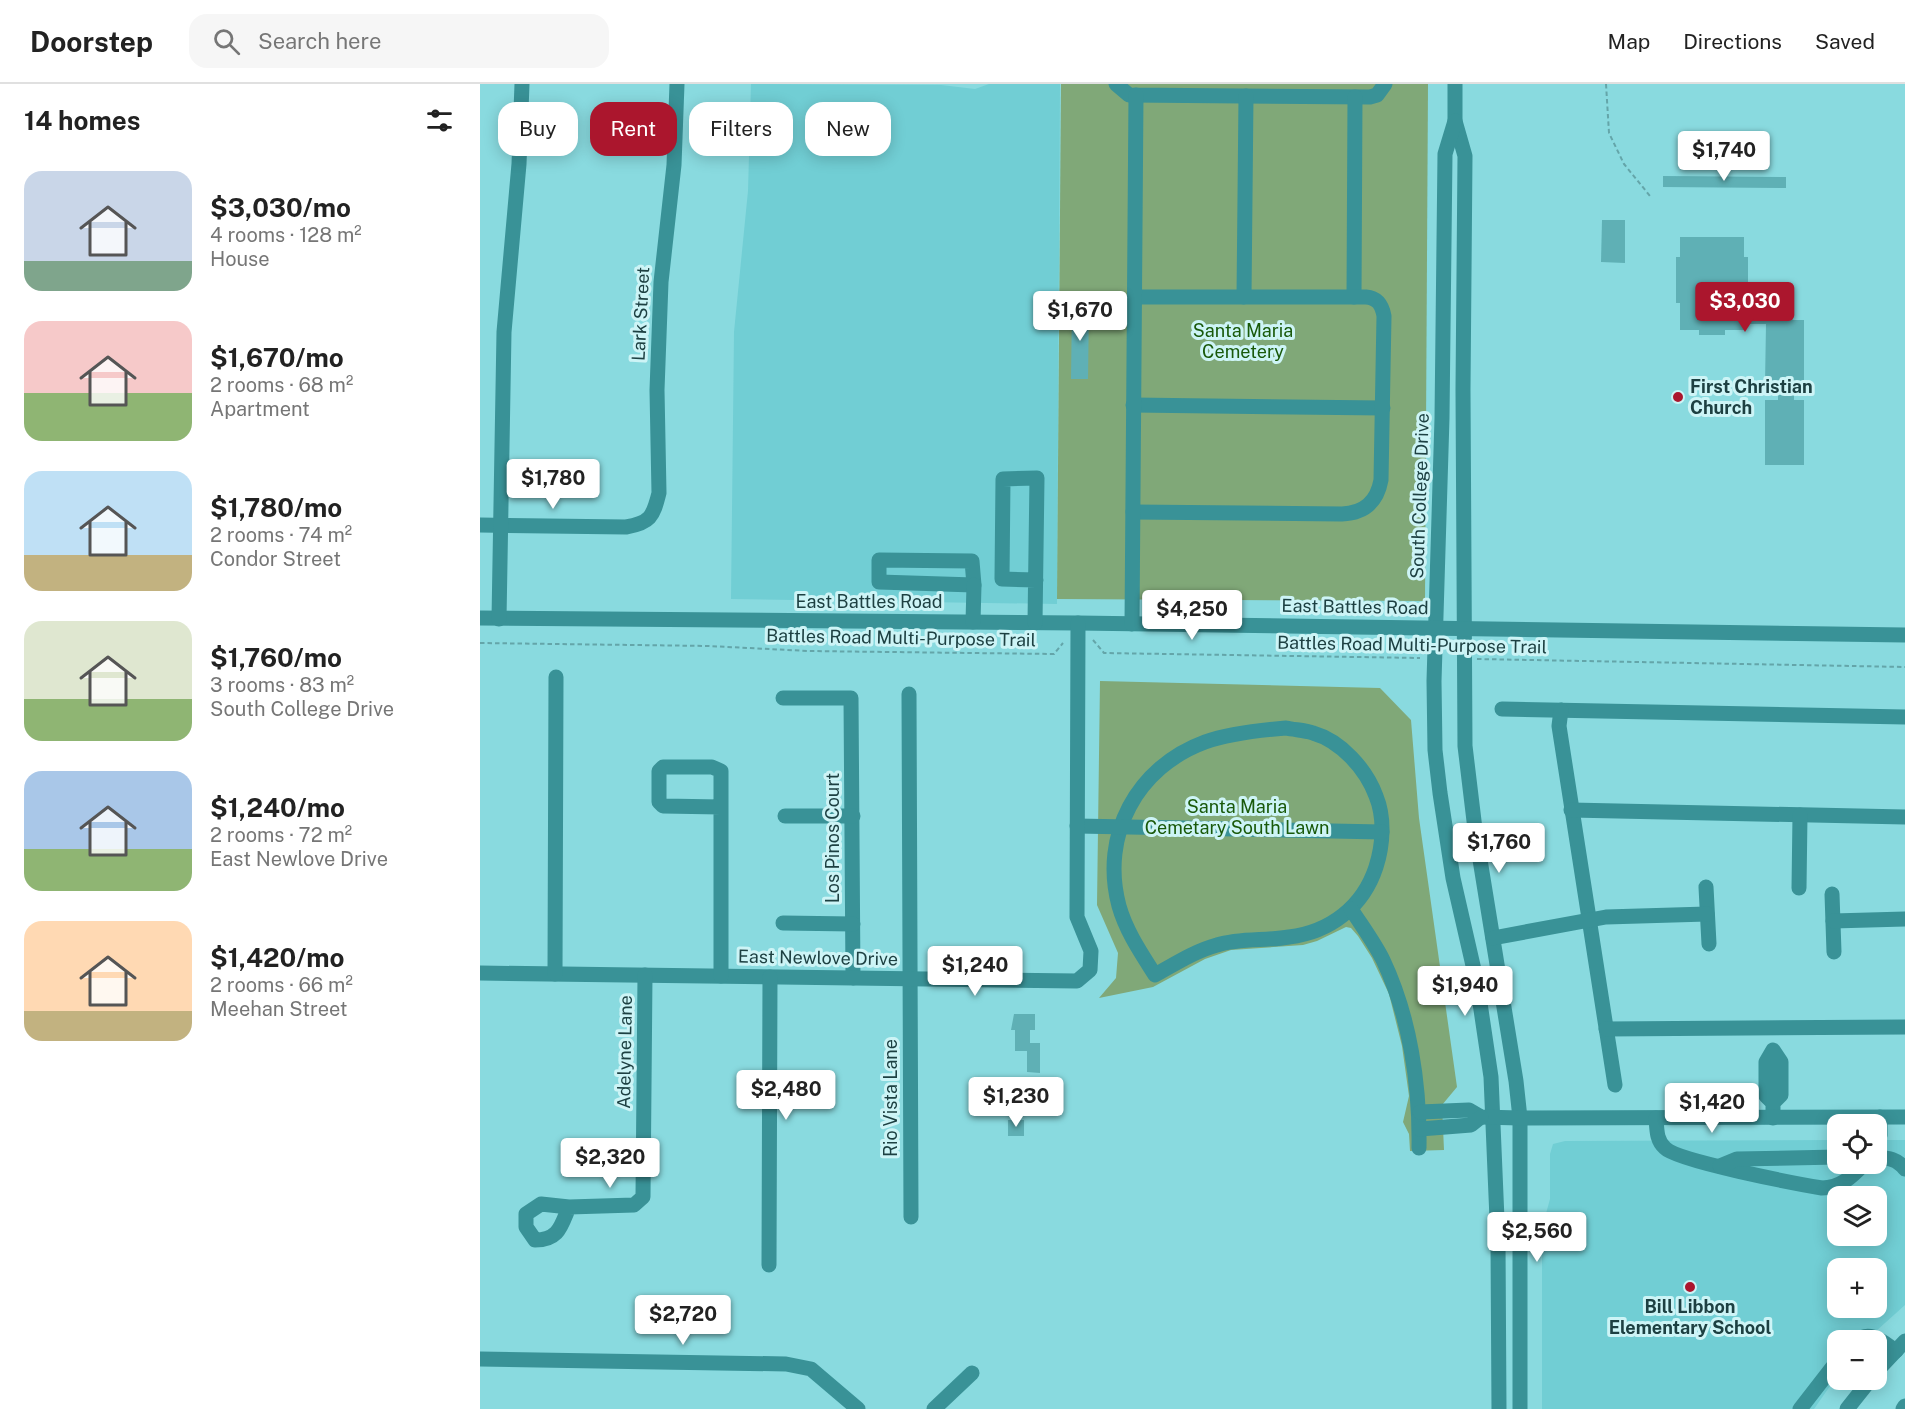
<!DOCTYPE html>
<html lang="en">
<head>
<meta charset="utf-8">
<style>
  body { margin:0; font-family:"Public Sans",sans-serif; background:#f6f6f6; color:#222; height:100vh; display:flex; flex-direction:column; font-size:22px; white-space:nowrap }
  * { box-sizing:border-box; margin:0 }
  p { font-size:20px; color:#767676 }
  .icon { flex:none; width:33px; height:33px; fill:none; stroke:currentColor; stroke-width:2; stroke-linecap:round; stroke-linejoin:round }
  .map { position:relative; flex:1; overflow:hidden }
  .side { display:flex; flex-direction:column; background:#fff; width:480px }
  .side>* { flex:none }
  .hud { position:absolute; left:18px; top:18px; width:570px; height:54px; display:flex; gap:12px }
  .buttons { position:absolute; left:1347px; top:1030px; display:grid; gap:12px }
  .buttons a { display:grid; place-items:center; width:60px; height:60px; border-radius:12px; background:#fff; box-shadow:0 3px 15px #0003; font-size:30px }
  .price { position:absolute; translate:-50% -51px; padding:0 14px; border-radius:6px; background:#fff; color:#222; font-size:20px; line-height:39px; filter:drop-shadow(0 2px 3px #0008) }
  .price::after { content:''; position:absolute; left:50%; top:36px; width:18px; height:14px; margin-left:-9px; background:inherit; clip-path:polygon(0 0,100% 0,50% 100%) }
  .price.current { background:#ab162d; color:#fff }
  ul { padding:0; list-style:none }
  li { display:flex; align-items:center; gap:18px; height:150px; padding:0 24px }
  li span { display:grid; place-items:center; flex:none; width:168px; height:120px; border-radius:18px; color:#555 }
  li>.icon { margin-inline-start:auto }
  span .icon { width:72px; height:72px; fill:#fffc; stroke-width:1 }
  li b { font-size:26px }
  h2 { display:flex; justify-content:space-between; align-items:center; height:72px; padding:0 24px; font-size:26px }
  .pill { padding:0 21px; border-radius:18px; background:#fff; box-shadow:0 3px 15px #0003; font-size:21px; line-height:54px }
  .pill.current { background:#ab162d; color:#fff }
  header { display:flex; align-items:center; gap:36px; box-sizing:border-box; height:84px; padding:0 30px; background:#fff; border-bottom:2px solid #e0e0e0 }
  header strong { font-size:28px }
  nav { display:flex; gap:33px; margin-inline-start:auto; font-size:21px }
  .search { width:420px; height:54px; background:#f6f6f6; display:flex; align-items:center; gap:15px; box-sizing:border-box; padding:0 21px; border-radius:18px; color:#767676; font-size:22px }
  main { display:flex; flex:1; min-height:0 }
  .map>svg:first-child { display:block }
</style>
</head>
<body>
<header>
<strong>Doorstep</strong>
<div class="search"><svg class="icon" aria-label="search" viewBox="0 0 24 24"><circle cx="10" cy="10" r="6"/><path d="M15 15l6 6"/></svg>Search here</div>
<nav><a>Map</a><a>Directions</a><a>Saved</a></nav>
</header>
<main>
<section class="side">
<h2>14 homes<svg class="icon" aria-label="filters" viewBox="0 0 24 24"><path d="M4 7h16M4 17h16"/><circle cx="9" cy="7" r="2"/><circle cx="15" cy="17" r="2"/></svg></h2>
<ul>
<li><span style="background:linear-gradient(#c9d6e8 75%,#7fa58c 0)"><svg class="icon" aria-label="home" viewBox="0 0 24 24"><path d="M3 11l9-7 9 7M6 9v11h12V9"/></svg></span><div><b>$3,030/mo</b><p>4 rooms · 128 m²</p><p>House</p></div></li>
<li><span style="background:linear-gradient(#f6c9c9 60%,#8fb573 0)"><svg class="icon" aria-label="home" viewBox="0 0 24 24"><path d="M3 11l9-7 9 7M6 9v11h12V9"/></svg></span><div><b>$1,670/mo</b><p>2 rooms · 68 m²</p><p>Apartment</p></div></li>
<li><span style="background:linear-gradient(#bfe0f5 70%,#c2b280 0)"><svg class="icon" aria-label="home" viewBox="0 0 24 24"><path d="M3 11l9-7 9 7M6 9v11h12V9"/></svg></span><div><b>$1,780/mo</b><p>2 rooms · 74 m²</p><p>Condor Street</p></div></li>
<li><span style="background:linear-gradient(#dfe7d0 65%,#8fb573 0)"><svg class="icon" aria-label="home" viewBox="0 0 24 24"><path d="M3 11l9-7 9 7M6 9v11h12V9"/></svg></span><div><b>$1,760/mo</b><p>3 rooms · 83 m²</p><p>South College Drive</p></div></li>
<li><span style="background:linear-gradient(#a9c7e8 65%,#8fb573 0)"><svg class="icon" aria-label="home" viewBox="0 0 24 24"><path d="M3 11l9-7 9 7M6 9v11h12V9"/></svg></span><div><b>$1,240/mo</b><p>2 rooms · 72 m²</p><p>East Newlove Drive</p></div></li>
<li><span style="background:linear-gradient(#ffd9b3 75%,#c2b280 0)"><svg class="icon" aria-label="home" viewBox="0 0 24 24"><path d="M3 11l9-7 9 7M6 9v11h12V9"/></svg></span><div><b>$1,420/mo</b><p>2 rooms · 66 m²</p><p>Meehan Street</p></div></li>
</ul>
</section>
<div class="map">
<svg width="1425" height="1325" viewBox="0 0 1425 1325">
  <rect width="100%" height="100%" fill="#89dadf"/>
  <!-- built -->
  <g fill="#71ced4" fill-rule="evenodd">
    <polygon points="271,0 461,1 495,5 509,0 580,0 577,520 251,515 254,248 268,107"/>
    <path d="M1357,1056L1358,1080H1396L1397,1056H1425V1221L1385,1257H1358L1357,1292L1334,1325H1062V1144L1070,1115V1070L1073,1060L1085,1057ZM1358,1113H1396V1152H1358ZM1358,1185H1396V1224H1358Z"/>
  </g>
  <!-- green -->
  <g fill="#80a878">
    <polygon points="581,0 948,0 945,517 577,515"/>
    <polygon points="620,597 900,604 931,636 939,734 977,1003 962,1021 964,1066 930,1067 929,1050 923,1038 929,1012 922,962 909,910 892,874 878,852 871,844 866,843 837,857 823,861 751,866 725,875 673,903 619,914 636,894 638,869 617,821"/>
  </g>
  <!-- building -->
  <g fill="#5fb0b5">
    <polygon points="1183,92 1306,93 1306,104 1183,103"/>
    <polygon points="1122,136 1145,136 1145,179 1121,178"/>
    <polygon points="1200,153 1264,153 1264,173 1268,173 1268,220 1264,220 1264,236 1324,236 1324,300 1314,300 1314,316 1324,316 1324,381 1285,381 1285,316 1298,316 1298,300 1285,300 1286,240 1264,240 1264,246 1245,246 1245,251 1219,251 1219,246 1200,246 1200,219 1196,219 1196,173 1200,173"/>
    <polygon points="592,222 609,222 608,295 591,295"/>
    <polygon points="534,930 555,930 555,946 550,946 550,959 560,959 560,989 547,988 547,967 535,967 535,946 531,946"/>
    <rect x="528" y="1036" width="16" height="16"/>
  </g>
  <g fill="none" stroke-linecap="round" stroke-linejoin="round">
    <!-- path -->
    <g stroke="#64a5a9" stroke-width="2" stroke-dasharray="4.5 3" stroke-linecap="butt">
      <polyline points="1126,0 1129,49 1144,80 1170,112"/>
      <polyline points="613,556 624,569 940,574"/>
      <polyline points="0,559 229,562 328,567 574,570 583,559"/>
      <polyline points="997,575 1425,583"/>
    </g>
    <!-- minor -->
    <g stroke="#399297" stroke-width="15">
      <polyline points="636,0 649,11 890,13 897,11 905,0"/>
      <polyline points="975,0 975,37 985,72 983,306 985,662 995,745 1036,997 1040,1034 1040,1325"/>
      <polyline points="975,37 965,70 962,334 954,597 955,666 960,709 973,794 997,899 1011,993 1018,1159 1019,1325"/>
      <polyline points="764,213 766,12"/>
      <polyline points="874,213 875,13"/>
      <polyline points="653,321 903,324"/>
      <path d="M653,428L862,430C884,429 897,418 901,396L904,232C902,221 898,214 886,213H654"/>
      <path d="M0,441L146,443C170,439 173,433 179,409L177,306L181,198L194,81L197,0"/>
      <polygon points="399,476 492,477 494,501 399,498"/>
      <polyline points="0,534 598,539 1425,551"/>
      <polyline points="19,535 24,248 39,80 42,0"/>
      <polyline points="493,538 494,501"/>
      <polyline points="555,539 557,394 523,395 522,495 556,496"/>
      <polyline points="652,540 656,11"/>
      <polyline points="429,610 431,1133"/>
      <polyline points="303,614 371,614 373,894"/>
      <polyline points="1022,625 1425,633"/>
      <polyline points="1081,626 1079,642 1135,1001"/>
      <path d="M806,644C815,646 825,646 833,649C861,657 886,685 896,712C905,734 903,761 896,783C883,823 850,848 809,853C785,857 760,854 737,861C715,867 695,880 675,891C661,869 646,847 639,822C620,751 657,683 725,658C750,649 780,646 806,644Z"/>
      <polyline points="1091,726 1425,733"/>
      <polyline points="305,732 373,732"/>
      <polyline points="597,742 902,748"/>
      <polyline points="1226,803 1229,860"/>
      <polyline points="1319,804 1320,731"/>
      <polyline points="1352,810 1354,868"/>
      <path d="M871,825C882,842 894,858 903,876C930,933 940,1001 939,1064"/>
      <polyline points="1353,837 1425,835"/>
      <polyline points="303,839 373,840"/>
      <polyline points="1013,854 1126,833 1227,830"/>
      <polyline points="0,889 597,897 610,886 611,867 597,833 598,539"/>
      <polyline points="75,890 76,593"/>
      <polyline points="241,892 241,687 232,683 183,683 179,687 179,718 183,722 241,723"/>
      <polyline points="1126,945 1425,943"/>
      <polyline points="1293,1019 1301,1011 1301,978 1293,966 1286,978 1286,1012 1293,1019 1293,1034"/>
      <polyline points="940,1028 989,1026 1001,1033 1040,1034 1425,1033"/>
      <path d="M1176,1034C1177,1045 1176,1056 1185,1064C1197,1077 1318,1100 1342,1104C1360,1104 1372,1093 1384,1080"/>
      <polyline points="940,1045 991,1041 1001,1033"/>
      <polyline points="1396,1063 1400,1051 1400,1033"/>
      <path d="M1396,1073C1409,1074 1417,1075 1425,1085"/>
      <polyline points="1240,1082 1257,1075 1358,1073"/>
      <path d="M89,1123C81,1142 79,1156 55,1156L46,1143V1130L61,1120L89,1123L154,1121L163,1113L165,891"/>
      <polyline points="289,1181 290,893"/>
      <path d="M1376,1257C1390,1245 1403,1258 1416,1267"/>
      <polyline points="0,1275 306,1280 331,1285 378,1325"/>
      <polyline points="1396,1288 1425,1257"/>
      <polyline points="454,1325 492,1289"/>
      <polyline points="1320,1325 1358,1276"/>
      <polyline points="1367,1325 1390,1296"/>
      <polyline points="1423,1325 1425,1322"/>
    </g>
  </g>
  <!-- markers -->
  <g fill="#ab162d" stroke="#cdf4f6" stroke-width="2">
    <circle cx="1198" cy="313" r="6"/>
    <circle cx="1210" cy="1203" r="6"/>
  </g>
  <g text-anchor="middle" stroke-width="6" stroke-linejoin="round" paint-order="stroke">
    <!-- street labels -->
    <g font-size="18" fill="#1d4042" stroke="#cdf4f6">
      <text transform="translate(161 230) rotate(-87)" y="6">Lark Street</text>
      <text transform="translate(940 412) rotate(-88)" y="6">South College Drive</text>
      <text x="389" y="524">East Battles Road</text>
      <text transform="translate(875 523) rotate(1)" y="6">East Battles Road</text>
      <text transform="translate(421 554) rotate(1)" y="6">Battles Road Multi-Purpose Trail</text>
      <text transform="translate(932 561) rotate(1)" y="6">Battles Road Multi-Purpose Trail</text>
      <text transform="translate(353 754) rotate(-90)" y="6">Los Pinos Court</text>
      <text transform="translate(338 874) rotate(1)" y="6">East Newlove Drive</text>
      <text transform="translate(145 968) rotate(-89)" y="6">Adelyne Lane</text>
      <text transform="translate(411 1014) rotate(-90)" y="6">Rio Vista Lane</text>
    </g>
    <!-- park labels -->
    <g font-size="18" fill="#19590a" stroke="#cdf4f6">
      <text x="763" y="253">Santa Maria<tspan x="763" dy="21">Cemetery</tspan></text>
      <text x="757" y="729">Santa Maria<tspan x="757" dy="21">Cemetary South Lawn</tspan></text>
    </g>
    <!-- poi labels -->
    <g font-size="18" font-weight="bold" fill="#1d4042" stroke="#cdf4f6" text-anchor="start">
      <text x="1210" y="309">First Christian<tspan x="1210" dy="21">Church</tspan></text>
      <text x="1210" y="1229" text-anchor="middle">Bill Libbon<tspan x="1210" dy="21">Elementary School</tspan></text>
    </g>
  </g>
</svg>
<div class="buttons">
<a><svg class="icon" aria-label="locate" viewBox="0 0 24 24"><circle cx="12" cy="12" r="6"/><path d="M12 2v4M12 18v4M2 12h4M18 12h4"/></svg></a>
<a><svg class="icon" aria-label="layers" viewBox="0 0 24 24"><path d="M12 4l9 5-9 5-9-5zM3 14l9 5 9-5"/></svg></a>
<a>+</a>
<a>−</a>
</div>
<b class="price" style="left:1244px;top:98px">$1,740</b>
<b class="price current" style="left:1265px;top:249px">$3,030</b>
<b class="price" style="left:600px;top:258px">$1,670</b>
<b class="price" style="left:73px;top:426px">$1,780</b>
<b class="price" style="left:712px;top:557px">$4,250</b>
<b class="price" style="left:1019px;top:790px">$1,760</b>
<b class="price" style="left:495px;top:913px">$1,240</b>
<b class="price" style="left:985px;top:933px">$1,940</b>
<b class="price" style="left:306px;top:1037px">$2,480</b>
<b class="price" style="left:536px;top:1044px">$1,230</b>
<b class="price" style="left:1232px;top:1050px">$1,420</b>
<b class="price" style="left:130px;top:1105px">$2,320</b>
<b class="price" style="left:1057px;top:1179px">$2,560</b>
<b class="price" style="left:203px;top:1262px">$2,720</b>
<div class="hud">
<a class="pill">Buy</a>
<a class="pill current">Rent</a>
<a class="pill">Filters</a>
<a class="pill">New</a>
</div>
</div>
</main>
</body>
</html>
